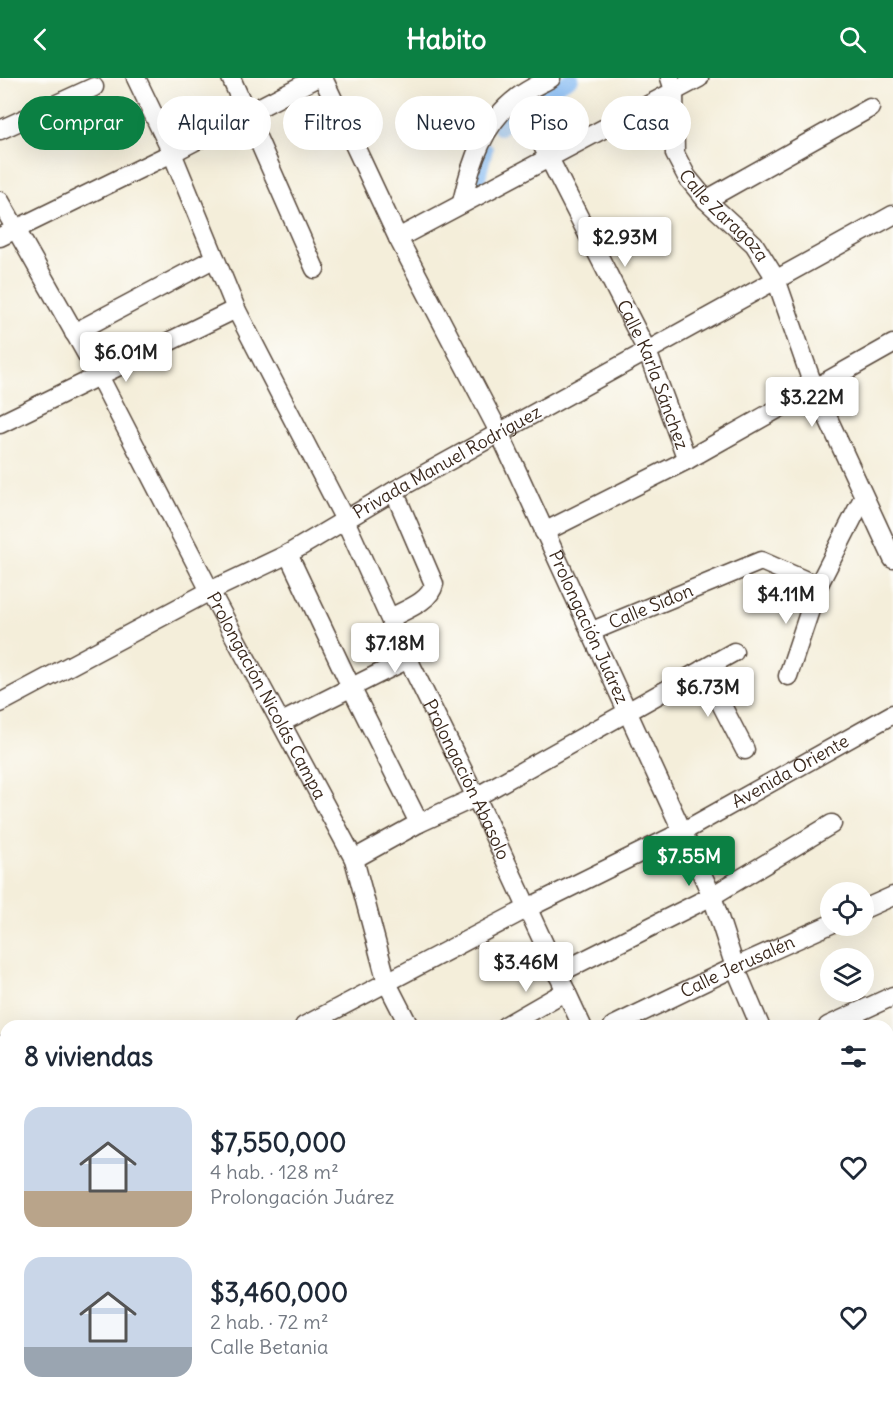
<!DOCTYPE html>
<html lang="es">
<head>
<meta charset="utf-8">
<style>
  body { margin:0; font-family:Delius,sans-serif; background:#f2f2f3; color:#1f2937; height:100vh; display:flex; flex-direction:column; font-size:22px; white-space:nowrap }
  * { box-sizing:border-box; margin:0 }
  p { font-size:20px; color:#747a83 }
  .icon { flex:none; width:33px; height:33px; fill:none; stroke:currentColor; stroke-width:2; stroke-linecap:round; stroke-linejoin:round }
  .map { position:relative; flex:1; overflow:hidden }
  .sheet { position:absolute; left:0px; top:942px; width:894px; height:386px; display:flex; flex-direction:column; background:#fff; border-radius:18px 18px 0 0; box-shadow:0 6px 24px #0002 }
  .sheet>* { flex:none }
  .hud { position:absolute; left:18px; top:18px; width:858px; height:54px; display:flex; gap:12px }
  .tools { position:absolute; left:820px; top:804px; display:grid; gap:12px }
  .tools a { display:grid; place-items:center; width:54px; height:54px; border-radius:50%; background:#fff; box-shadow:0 6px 24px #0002; font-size:30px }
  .price { position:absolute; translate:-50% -51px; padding:0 14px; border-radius:6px; background:#fff; color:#222; font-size:20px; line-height:39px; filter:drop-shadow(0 2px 3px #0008) }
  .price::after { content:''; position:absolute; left:50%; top:36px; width:18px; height:14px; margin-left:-9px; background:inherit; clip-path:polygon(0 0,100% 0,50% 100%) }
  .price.active { background:#0b8043; color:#fff }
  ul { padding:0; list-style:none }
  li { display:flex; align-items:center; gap:18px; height:150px; padding:0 24px }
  li span { display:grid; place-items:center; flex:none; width:168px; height:120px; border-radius:18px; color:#555 }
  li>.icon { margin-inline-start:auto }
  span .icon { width:72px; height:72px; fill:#fffc; stroke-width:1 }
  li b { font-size:26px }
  h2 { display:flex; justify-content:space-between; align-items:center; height:72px; padding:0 24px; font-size:26px }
  .chip { padding:0 21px; border-radius:27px; background:#fff; box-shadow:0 6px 24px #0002; font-size:21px; line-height:54px }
  .chip.active { background:#0b8043; color:#fff }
  header { display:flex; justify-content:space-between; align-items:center; height:78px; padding:0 24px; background:#0b8043; color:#fff; font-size:27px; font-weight:800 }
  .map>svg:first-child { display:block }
</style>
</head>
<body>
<header><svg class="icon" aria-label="back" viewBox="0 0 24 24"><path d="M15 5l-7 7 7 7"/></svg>Habito<svg class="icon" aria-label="search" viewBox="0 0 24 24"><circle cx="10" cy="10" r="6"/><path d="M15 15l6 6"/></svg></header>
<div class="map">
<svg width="893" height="1327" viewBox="0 0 893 1327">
  <rect width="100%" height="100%" fill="#fdfcf7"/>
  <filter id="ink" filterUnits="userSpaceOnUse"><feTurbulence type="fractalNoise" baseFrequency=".0167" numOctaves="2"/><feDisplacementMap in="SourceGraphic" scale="12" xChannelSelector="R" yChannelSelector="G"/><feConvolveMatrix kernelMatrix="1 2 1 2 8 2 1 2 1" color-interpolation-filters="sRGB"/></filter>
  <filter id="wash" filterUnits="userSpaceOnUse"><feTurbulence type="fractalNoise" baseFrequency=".008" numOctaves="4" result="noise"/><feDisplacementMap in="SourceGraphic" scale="24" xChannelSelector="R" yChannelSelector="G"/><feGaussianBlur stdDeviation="1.35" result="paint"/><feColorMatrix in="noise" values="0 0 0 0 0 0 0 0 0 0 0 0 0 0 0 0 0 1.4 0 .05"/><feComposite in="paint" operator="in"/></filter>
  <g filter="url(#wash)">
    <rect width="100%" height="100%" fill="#f4eeda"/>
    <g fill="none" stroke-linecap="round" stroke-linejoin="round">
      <!-- canal -->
      <g stroke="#85bbf4" stroke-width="14">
        <polyline points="529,25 572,0"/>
        <polyline points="500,50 508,39 515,35"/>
        <polyline points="478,103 486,71"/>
      </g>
    </g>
  </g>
  <g filter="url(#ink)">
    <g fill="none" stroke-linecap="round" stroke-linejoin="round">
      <!-- minor casing -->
      <g stroke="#57473a" stroke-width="21">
        <g id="minor">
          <path id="s1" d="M136,0L172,75L236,231L345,442L408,581L476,719L582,948"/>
          <polyline points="231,0 315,191"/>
          <path id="s2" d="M323,0L398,160L499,354L712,818L735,889L760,948"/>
          <path id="s3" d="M670,0L674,12L675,76L687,99L706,122L754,166L776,201L814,310L893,481"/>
          <path id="s4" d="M518,19L647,273L687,382"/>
          <polyline points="0,52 94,9"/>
          <polyline points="706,122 870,30"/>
          <path id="s5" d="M0,123L99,298L210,513L354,781L387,905L409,948"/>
          <path d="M462,124C471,84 484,44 518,19C528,11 540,6 551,0"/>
          <polyline points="0,159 172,75 316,0"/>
          <polyline points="398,160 699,0"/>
          <polyline points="74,255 215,180"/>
          <polyline points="0,346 236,231"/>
          <polyline points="544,454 687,382 893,266"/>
          <polyline points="288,476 351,609 419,745"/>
          <path d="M390,540C405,532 430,524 434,506L394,413"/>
          <path id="s6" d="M590,554L761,483L818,508"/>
          <polyline points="703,591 745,672"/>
          <polyline points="788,598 818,508 863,420"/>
          <path id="s7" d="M0,625L210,513L288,476L394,413L893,137"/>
          <polyline points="282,644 408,581"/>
          <polyline points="354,781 419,745 476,719 734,574"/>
          <polyline points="864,831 893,818"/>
          <polyline points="557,896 712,818 832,746"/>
          <path id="s8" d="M304,948L528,830L682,754L893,636"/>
          <polyline points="505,948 566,913"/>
          <path id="s9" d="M613,948L735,889L831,846"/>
          <polyline points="828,948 893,918"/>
          <polyline points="0,967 6,978"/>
          <polyline points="888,1008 893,1019"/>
          <polyline points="0,1102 6,1101"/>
          <polyline points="888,1217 893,1227"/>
          <polyline points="888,1290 893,1288"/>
          <polyline points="207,1322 210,1327"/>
          <polyline points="660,1322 662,1327"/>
          <polyline points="769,1322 771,1327"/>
          <polyline points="800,1322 808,1327"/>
          <polyline points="275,1327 286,1322"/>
          <polyline points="819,1327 829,1322"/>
        </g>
      </g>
      <!-- major casing -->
      <g stroke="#57473a" stroke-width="27">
        <g id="major">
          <polyline points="888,1147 893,1145"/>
          <polyline points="888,1172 893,1170"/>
          <polyline points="521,1327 533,1322"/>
          <polyline points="574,1327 586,1322"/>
        </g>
      </g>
      <!-- minor -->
      <use href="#minor" stroke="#fff" stroke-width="18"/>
      <!-- major -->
      <use href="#major" stroke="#f7be88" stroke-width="24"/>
    </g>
  </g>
  <g text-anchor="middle" stroke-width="6" stroke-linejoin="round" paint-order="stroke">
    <!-- street labels -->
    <g font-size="18" fill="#3b2a1e" stroke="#fdfcf7">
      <text dy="6" stroke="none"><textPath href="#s3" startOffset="156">Calle Zaragoza</textPath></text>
      <text dy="6" stroke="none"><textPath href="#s4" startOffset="309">Calle Karla Sánchez</textPath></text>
      <text dy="6" stroke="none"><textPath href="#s7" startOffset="508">Privada Manuel Rodríguez</textPath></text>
      <text dy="6" stroke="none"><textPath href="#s6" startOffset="66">Calle Sidon</textPath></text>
      <text dy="6" stroke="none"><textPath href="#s2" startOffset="610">Prolongación Juárez</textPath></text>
      <text dy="6" stroke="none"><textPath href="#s5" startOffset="562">Prolongación Nicolás Campa</textPath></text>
      <text dy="6" stroke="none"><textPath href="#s8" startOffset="549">Avenida Oriente</textPath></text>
      <text dy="6" stroke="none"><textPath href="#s1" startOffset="776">Prolongación Abasolo</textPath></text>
      <text dy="6" stroke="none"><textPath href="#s9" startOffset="138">Calle Jerusalén</textPath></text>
    </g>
  </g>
</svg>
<div class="tools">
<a><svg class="icon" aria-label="locate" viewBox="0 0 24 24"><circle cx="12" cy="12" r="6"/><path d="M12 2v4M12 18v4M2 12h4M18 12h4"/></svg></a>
<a><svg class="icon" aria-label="layers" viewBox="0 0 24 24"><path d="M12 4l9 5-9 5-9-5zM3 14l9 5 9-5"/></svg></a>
</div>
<b class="price" style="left:625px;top:190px">$2.93M</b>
<b class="price" style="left:126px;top:305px">$6.01M</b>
<b class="price" style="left:812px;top:350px">$3.22M</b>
<b class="price" style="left:786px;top:547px">$4.11M</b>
<b class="price" style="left:395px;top:596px">$7.18M</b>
<b class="price" style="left:708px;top:640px">$6.73M</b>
<b class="price active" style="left:689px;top:809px">$7.55M</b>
<b class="price" style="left:526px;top:915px">$3.46M</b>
<div class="hud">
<a class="chip active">Comprar</a>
<a class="chip">Alquilar</a>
<a class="chip">Filtros</a>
<a class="chip">Nuevo</a>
<a class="chip">Piso</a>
<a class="chip">Casa</a>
</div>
<section class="sheet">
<h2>8 viviendas<svg class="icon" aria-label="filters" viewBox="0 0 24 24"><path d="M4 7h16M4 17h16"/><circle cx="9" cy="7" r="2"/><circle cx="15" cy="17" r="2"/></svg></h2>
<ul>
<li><span style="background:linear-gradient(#c9d6e8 70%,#b9a48a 0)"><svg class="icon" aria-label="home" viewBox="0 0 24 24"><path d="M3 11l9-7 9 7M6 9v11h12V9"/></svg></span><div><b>$7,550,000</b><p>4 hab. · 128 m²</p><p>Prolongación Juárez</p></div><svg class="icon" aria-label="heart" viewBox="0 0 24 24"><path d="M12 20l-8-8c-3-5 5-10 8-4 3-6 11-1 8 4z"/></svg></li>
<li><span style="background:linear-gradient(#c9d6e8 75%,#9aa5b1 0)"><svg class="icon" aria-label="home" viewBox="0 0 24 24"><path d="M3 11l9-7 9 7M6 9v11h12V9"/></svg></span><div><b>$3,460,000</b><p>2 hab. · 72 m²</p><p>Calle Betania</p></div><svg class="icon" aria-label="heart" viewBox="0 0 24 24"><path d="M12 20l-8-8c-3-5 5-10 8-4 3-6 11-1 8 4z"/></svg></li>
</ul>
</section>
</div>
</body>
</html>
